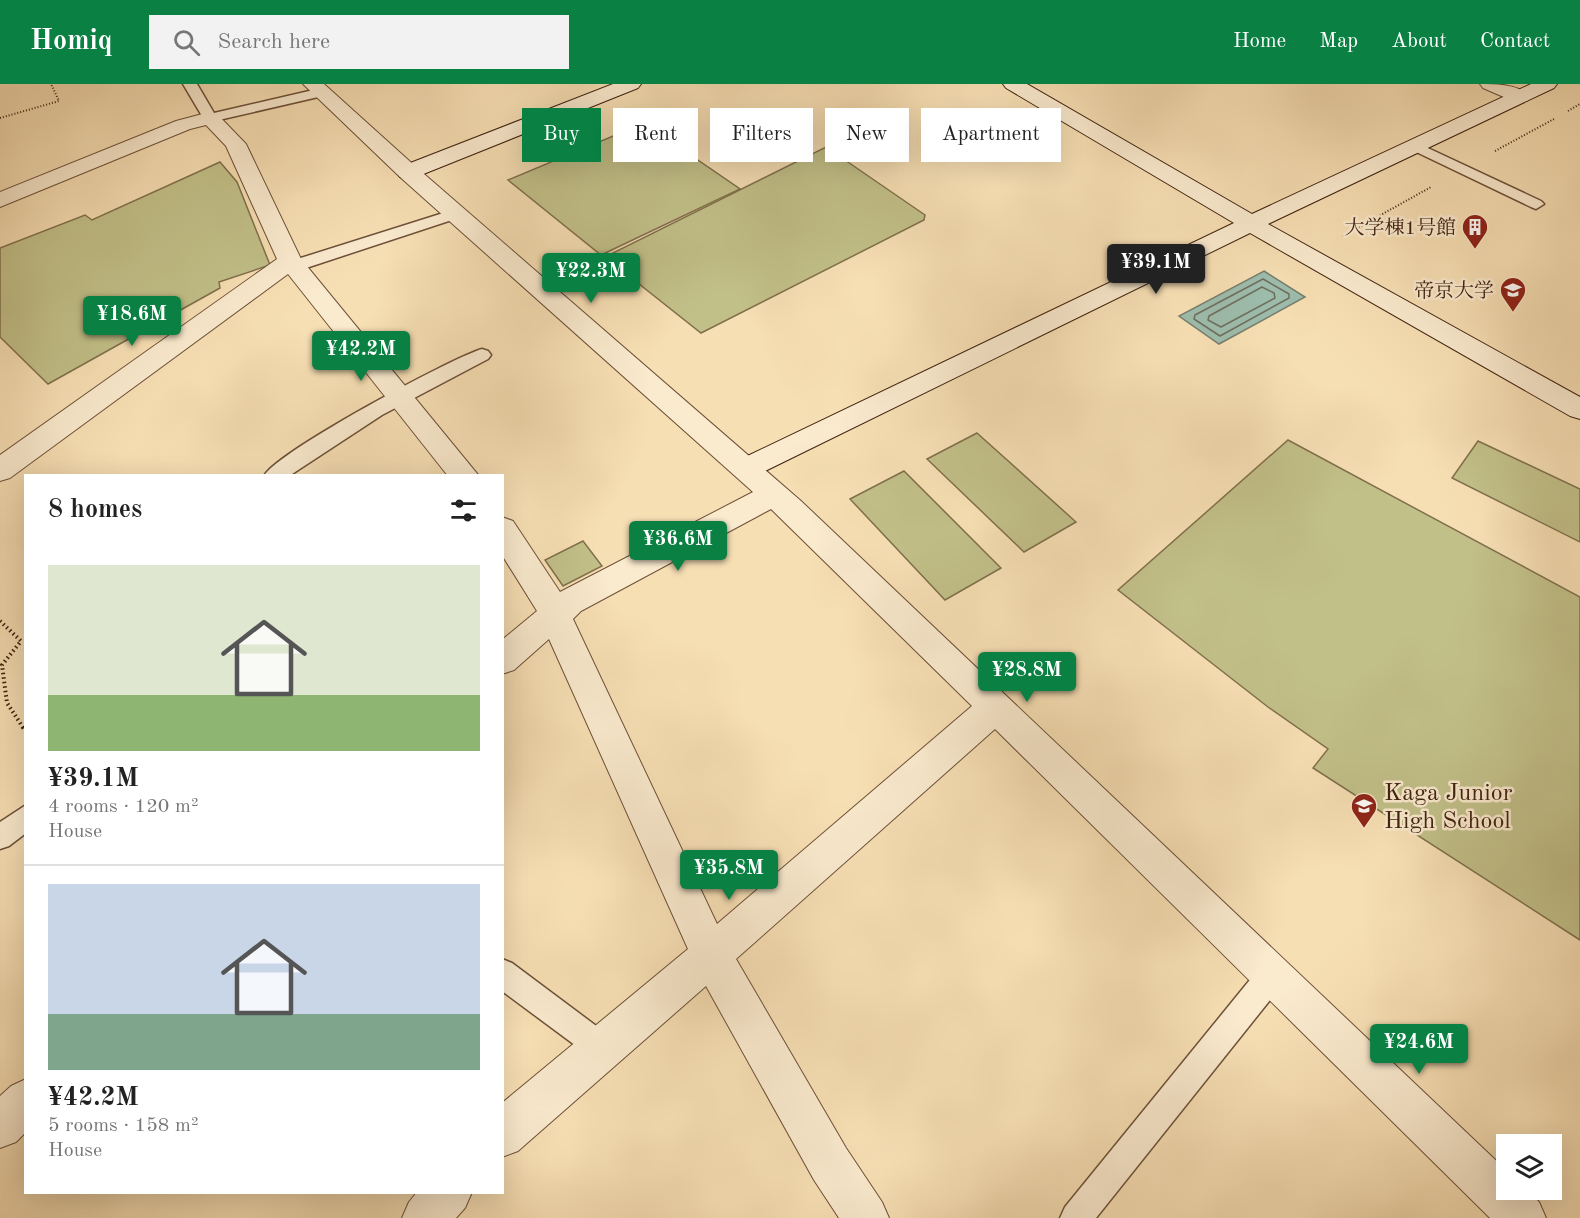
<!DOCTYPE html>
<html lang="en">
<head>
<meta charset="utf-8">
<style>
  body { margin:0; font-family:"Old Standard TT","Noto Serif JP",serif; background:#f2f2f2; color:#222; height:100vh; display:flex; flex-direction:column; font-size:22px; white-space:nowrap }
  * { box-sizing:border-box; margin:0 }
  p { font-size:20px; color:#767676 }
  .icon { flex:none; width:33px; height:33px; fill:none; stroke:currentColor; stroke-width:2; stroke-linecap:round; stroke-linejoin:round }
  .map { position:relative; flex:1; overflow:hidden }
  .drawer { position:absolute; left:24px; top:390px; width:480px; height:720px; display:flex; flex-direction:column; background:#fff; border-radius:0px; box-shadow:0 6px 24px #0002 }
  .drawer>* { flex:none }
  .top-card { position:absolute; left:522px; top:24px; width:570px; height:54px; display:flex; gap:12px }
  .tools { position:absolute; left:1496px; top:1050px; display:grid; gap:12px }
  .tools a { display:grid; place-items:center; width:66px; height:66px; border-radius:0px; background:#fff; box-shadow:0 6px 24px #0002; font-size:30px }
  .price { position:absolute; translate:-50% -51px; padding:0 14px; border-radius:6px; background:#0b8043; color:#fff; font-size:20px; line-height:39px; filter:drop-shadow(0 2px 3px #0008) }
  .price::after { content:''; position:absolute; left:50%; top:36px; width:18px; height:14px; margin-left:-9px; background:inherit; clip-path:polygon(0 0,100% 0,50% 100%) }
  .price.on { background:#222; color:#fff }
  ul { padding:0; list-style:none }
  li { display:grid; align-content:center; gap:12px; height:318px; padding:0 24px }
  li+li { border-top:2px solid #e0e0e0 }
  li span { display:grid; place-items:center; height:186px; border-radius:0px; color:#555 }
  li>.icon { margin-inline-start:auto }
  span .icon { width:108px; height:108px; fill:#fffc; stroke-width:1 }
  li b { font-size:26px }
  h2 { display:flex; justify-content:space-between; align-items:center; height:72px; padding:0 24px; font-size:26px }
  .chip { padding:0 21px; border-radius:0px; background:#fff; box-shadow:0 6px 24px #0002; font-size:21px; line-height:54px }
  .chip.on { background:#0b8043; color:#fff }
  header { display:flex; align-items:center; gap:36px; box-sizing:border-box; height:84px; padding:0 30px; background:#0b8043; color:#fff }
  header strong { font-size:28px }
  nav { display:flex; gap:33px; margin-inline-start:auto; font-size:21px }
  .search { width:420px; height:54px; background:#f2f2f2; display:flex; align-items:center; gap:15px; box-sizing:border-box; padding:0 21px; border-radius:0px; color:#767676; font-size:22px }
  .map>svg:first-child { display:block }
</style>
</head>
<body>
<header>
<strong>Homiq</strong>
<div class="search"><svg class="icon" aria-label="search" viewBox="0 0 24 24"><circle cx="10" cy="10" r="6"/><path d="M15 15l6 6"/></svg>Search here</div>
<nav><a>Home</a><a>Map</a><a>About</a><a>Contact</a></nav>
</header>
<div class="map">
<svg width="1580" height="1134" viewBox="0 0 1580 1134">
  <rect width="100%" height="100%" fill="#f7dfb4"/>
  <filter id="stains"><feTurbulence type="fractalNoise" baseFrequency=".00333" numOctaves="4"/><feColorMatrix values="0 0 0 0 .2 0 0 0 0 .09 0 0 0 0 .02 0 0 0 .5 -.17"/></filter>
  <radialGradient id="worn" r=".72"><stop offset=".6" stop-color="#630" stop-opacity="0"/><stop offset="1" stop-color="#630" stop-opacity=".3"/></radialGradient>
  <!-- green -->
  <g fill="#c2c089" stroke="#80704c" stroke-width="1.5">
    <polygon points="644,39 740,105 601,171 508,96"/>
    <polygon points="826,63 925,131 924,136 701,249 605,173"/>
    <polygon points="220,78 237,98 270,181 219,198 220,204 48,300 0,253 0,164 85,131 92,136"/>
    <polygon points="977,349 1076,438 1024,468 927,375"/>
    <polygon points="1288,356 1580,513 1580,856 1313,684 1328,665 1268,623 1118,506"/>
    <polygon points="1478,357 1580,405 1580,458 1452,394"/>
    <polygon points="904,387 1001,484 945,516 850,415"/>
    <polygon points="583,457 602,482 563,502 545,476"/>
  </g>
  <!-- water -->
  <polygon fill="#9dbdad" stroke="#777f6e" stroke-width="1.5" points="1264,187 1305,213 1219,260 1179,232"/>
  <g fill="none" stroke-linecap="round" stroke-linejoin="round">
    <!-- shore -->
    <g stroke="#6e6f5e" stroke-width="1.5">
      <polygon points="1263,195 1289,210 1289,214 1220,252 1194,235 1195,231"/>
      <polygon points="1262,203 1274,209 1275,214 1221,243 1208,236 1209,232"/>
    </g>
    <!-- lane casing -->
    <g stroke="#6d5038" stroke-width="3">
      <g id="lane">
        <polygon points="183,0 197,0 214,29 322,4 329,8 327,11 210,38 205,37"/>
        <polygon points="1415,58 1541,117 1544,120 1536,125 1531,123 1410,65 1408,62"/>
        <polygon points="456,125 464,130 461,133 300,186 288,186 286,182 288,178"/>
        <path d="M482,265L488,267L491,271L488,275L382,331L289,392H264C277,368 451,274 482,265Z"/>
        <polygon points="26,721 26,749 9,762 0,765 0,738"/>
        <polygon points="502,875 512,879 611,953 615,963 611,973 601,977 591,973 502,907"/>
        <polygon points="1272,877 1282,881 1286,891 1282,901 1096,1134 1060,1134 1065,1123 1262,881"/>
      </g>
    </g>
    <!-- street casing -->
    <g stroke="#6d5038" stroke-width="2">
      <g id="street">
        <path d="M303,0H324L416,83L801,417L1506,1086V1106H1527L1539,1118L1546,1134H1490L995,645L736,875L846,1064L882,1118L889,1134H839L814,1096L706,902L518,1067L502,1073V1019L688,865L549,555L514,586L502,590V556L537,527L502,471V433L513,437L560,508L753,408L400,93ZM771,425L972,622L717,840L573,535L581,527Z"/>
        <path d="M1480,0C1497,0 1519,0 1530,13L1527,17H1513L1483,4Z"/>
        <polygon points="210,28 217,30 246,60 301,175 479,392 448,392 288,190 10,394 0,397 0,371 277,175 226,62 206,41 190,45 0,123 0,108 176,37"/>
        <polygon points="26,995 26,1048 16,1058 0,1064 0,1012 11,1002"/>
        <polygon points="417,1108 472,1108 465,1124 456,1134 402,1134 409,1118"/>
      </g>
    </g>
    <!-- secondary casing -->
    <g stroke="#3f210f" stroke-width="2">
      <g id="secondary">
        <polygon points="613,0 641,0 638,4 416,93 408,95 400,93 397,88 400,83"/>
        <polygon points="1003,0 1027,0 1252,130 1531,0 1557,0 1554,4 1268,140 1580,313 1580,335 1570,332 1250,149 757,391 747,395 737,391 733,384 737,377 1234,139 1006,4"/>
      </g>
    </g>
    <!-- path-far2 -->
    <g stroke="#3f210f" stroke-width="2" stroke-dasharray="1 2" stroke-linecap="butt">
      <polyline points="1568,27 1580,20"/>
      <polyline points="0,34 59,17 51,0"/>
      <polyline points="1495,67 1554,35"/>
      <polyline points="1343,152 1431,103"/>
    </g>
    <!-- path-far1 -->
    <polyline stroke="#3f210f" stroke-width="4" stroke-dasharray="1.5 3" stroke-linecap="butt" points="0,537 21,557 2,581 7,619 24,645"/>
    <!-- path -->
    <polyline stroke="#3f210f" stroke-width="4.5" stroke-dasharray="1.5 4" stroke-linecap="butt" points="23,643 26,648"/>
    <!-- lane -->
    <use href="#lane" fill="#faeace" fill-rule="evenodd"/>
    <!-- street -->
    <use href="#street" fill="#faeace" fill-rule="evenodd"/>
    <!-- secondary -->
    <use href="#secondary" fill="#faeace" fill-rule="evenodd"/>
  </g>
  <!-- icons -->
  <defs>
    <g id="building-pin" transform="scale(1.35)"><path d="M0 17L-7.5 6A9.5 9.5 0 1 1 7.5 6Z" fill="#8f2418" stroke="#faeace"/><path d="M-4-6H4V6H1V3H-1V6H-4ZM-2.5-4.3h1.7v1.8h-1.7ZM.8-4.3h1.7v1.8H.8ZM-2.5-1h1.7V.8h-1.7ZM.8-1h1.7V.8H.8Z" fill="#fff"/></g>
    <g id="university-pin" transform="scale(1.35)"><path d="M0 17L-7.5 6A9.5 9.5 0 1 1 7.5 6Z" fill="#8f2418" stroke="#faeace"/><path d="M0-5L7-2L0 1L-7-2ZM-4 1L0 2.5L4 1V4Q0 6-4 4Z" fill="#fff"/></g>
    <g id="school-pin" transform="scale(1.35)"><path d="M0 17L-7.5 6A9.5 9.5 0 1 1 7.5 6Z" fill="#8f2418" stroke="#faeace"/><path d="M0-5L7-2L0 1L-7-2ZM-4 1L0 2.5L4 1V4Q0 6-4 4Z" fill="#fff"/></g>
  </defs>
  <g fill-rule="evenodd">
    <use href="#building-pin" x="1475" y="143"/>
    <use href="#university-pin" x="1513" y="206"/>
    <use href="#school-pin" x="1364" y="722"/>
  </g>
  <g text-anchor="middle" stroke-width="5" stroke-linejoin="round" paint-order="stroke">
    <!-- far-poi labels -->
    <g font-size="20" fill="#3f210f" stroke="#faeace" text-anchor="end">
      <text x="1456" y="150">大学棟1号館</text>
      <text x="1494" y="213">帝京大学</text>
    </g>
    <!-- poi labels -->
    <g font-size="24" fill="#3f210f" stroke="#faeace" text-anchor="start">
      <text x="1384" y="716">Kaga Junior<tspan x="1384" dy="28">High School</tspan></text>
    </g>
  </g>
  <rect width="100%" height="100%" filter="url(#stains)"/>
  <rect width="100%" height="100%" fill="url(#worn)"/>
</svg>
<div class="tools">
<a><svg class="icon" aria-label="layers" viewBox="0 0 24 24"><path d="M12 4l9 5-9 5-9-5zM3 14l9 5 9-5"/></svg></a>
</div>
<b class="price on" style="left:1156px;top:211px">¥39.1M</b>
<b class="price" style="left:591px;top:220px">¥22.3M</b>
<b class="price" style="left:132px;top:263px">¥18.6M</b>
<b class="price" style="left:361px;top:298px">¥42.2M</b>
<b class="price" style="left:678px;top:488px">¥36.6M</b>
<b class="price" style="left:1027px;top:619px">¥28.8M</b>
<b class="price" style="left:729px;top:817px">¥35.8M</b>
<b class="price" style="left:1419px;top:991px">¥24.6M</b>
<div class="top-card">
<a class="chip on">Buy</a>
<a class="chip">Rent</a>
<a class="chip">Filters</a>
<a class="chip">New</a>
<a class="chip">Apartment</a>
</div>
<section class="drawer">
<h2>8 homes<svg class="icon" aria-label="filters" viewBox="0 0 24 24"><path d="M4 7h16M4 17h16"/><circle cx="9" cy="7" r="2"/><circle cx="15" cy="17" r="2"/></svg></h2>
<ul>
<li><span style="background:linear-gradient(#dfe7d0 70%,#8fb573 0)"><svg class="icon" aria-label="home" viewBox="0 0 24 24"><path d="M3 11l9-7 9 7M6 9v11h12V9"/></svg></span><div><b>¥39.1M</b><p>4 rooms · 120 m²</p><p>House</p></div></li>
<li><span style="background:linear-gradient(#c9d6e8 70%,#7fa58c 0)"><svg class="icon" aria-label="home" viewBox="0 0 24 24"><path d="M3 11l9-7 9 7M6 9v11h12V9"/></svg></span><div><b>¥42.2M</b><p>5 rooms · 158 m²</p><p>House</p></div></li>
</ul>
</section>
</div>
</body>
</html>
